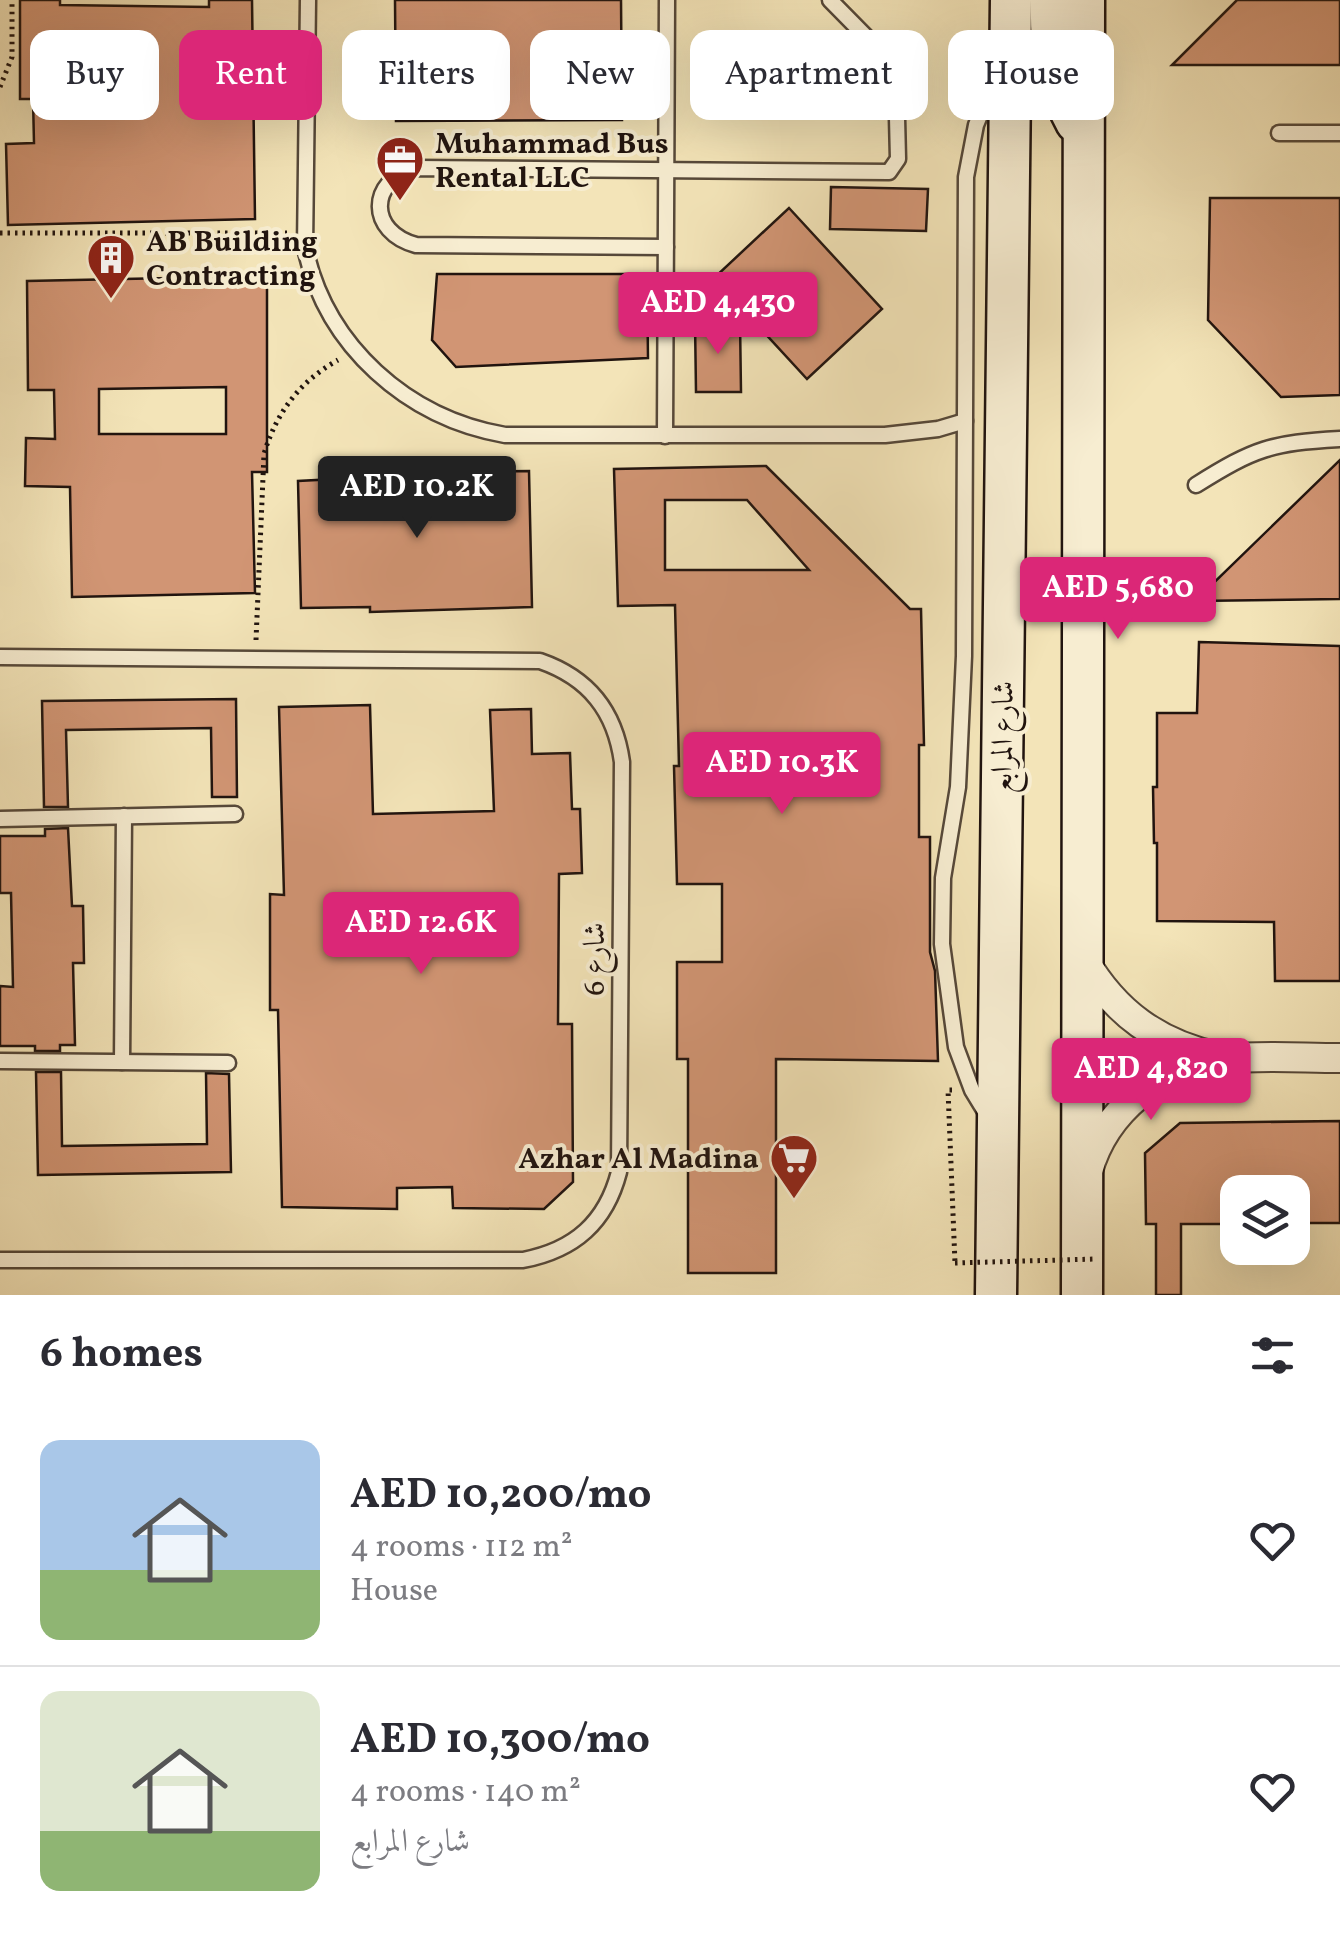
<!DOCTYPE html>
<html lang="en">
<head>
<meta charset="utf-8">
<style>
  body { margin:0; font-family:Vollkorn,Amiri,serif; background:#f2f2f3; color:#2b2b33; height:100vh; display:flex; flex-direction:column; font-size:38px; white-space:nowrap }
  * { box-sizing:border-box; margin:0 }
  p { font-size:32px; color:#7c7c81 }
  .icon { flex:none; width:55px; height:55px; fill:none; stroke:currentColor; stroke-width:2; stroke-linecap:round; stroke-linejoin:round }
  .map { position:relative; height:1295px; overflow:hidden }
  .panel { display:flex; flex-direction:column; background:#fff; flex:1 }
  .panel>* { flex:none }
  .top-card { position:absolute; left:30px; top:30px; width:1280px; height:90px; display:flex; gap:20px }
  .tools { position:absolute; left:1220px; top:1175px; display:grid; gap:20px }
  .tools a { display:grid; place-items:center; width:90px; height:90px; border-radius:20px; background:#fff; box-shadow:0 10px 40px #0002; font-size:50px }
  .price { position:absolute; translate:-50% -85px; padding:0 22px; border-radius:10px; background:#db2777; color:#fff; font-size:32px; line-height:65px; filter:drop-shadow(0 2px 5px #0008) }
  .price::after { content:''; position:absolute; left:50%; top:60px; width:30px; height:22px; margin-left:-15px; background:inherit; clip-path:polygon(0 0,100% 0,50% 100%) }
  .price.selected { background:#222; color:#fff }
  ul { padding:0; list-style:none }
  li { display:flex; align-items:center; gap:30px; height:250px; padding:0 40px }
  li+li { border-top:2px solid #e1e1e2 }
  li span { display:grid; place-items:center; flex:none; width:280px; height:200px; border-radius:20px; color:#555 }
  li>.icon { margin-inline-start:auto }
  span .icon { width:120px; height:120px; fill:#fffc; stroke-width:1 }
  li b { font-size:42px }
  h2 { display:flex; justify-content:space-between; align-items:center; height:120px; padding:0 40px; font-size:42px }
  .pill { padding:0 35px; border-radius:20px; background:#fff; box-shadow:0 10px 40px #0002; font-size:35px; line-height:90px }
  .pill.selected { background:#db2777; color:#fff }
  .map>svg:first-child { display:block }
</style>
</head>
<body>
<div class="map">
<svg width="1340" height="1295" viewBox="0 0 1340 1295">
  <rect width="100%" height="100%" fill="#f3e4b8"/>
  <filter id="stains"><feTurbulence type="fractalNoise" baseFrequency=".002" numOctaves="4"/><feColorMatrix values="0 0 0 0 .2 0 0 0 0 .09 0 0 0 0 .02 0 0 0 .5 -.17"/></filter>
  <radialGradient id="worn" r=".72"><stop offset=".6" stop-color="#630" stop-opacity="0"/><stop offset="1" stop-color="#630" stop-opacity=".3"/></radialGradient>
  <!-- building -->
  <g fill="#d19574" stroke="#21140f" stroke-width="2.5" fill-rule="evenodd">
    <polygon points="20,0 60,0 60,5 209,7 209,0 252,0 255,219 8,225 6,144 34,143 33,99 20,99"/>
    <polygon points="395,0 621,0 622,120 396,121"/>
    <polygon points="1237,0 1340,0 1340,65 1172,65"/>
    <polygon points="831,187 928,189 926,231 830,229"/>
    <polygon points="1210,198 1340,198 1340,395 1281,397 1208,320"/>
    <polygon points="789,208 882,309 807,379 714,278"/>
    <polygon points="437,274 647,274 648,358 456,367 432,340"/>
    <path d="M267,276V472H252L255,593L72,597L70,487L25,486L26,438L55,439L54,390H28L27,281ZM226,387V434H99V389Z"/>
    <polygon points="695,321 740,321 741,392 696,392"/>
    <polygon points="1340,460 1340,599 1195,601"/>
    <polygon points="431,466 471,466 471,472 529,471 532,607 370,612 370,607 301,608 298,481 431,474"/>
    <path d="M766,466L910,609H921L924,745H919V837H930V952L935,971L938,1061L776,1059V1273H688V1059H677V962H722V884H677L674,766H679L675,605L618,606L614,469ZM665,500H747L809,570H665Z"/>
    <polygon points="1199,642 1340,646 1340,981 1275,981 1274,922 1157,921 1157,843 1154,843 1153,787 1157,787 1157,713 1197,713"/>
    <polygon points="236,699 237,797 212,797 211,728 66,730 68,807 44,807 42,701"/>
    <polygon points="370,705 373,814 494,811 490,710 531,709 532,754 570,753 572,809 580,809 582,873 559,874 558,1024 572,1024 573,1182 544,1209 453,1208 452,1187 397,1188 397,1209 282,1207 278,1010 270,1010 270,894 284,895 279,707"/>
    <polygon points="68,828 72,906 83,906 84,963 73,963 75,1045 60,1045 60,1051 35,1051 35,1046 0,1046 0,986 13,987 11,893 0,893 0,836 45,836 45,829"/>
    <polygon points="36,1072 61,1072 62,1146 207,1144 206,1073 229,1074 231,1172 38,1175"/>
    <polygon points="1340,1121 1340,1223 1292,1223 1292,1192 1238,1192 1238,1224 1181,1224 1181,1295 1156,1295 1156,1224 1146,1224 1145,1153 1180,1123"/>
  </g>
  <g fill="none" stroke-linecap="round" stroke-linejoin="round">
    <!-- service casing -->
    <g stroke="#564839" stroke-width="19">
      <g id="service">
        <path d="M308,0L305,248C326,346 407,418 505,435H885L938,429L965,421"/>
        <polyline points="1279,133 1340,133"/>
        <path d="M666,247L416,245C368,232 368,181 415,168L889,172L898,159L896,76L888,59L830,0"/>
        <polyline points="665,436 667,0"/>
        <path d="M1196,485C1255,448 1271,443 1340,439"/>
        <path d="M0,657L540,661C589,678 615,711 622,762L619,1172C606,1222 575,1250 523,1260H0"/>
        <polyline points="0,819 235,814"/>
        <polyline points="0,1061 228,1063"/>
        <polyline points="122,1062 124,816"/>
        <polyline points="986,1113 972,1090 956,1047 942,944 943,878 958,787 964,656 966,177 976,125 997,74"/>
      </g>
    </g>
    <!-- minor casing -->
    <g stroke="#564839" stroke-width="32">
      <g id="minor">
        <path d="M1084,960C1115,1013 1158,1044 1218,1057"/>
        <path d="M1088,1171C1105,1110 1161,1066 1223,1059C1261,1055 1302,1058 1340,1058"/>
      </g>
    </g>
    <!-- secondary casing -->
    <g stroke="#21140f" stroke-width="45">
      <g id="secondary">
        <path d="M1051,0C1050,44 1054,83 1076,122"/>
        <polyline points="996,1295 1011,0"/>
        <polyline points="1082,1295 1084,0"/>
      </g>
    </g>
    <!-- path -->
    <g stroke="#21140f" stroke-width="5" stroke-dasharray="2.5 5" stroke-linecap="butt">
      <polyline points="0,87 12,57 12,0"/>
      <polyline points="0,233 287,233"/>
      <path d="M256,640L264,454C276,413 300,381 338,360"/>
      <polyline points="1125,1071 1126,1047"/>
      <polyline points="952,1090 948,1090 955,1263"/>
    </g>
    <!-- service -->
    <use href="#service" stroke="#f7edd1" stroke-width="14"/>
    <!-- minor -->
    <use href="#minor" stroke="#f7edd1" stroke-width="28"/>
    <!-- secondary -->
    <use href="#secondary" stroke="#f7edd1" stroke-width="40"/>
    <!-- path-bridge -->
    <polyline stroke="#21140f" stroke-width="5" stroke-dasharray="2.5 5" stroke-linecap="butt" points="955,1263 1096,1259"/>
  </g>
  <!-- icons -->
  <defs>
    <g id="office-pin" transform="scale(2.5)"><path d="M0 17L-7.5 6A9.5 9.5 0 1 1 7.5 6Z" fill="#8f2418" stroke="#f7edd1"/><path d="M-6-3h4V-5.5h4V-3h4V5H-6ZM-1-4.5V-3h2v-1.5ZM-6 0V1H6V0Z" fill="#fff"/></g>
    <g id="building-pin" transform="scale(2.5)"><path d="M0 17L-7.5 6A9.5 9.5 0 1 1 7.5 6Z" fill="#8f2418" stroke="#f7edd1"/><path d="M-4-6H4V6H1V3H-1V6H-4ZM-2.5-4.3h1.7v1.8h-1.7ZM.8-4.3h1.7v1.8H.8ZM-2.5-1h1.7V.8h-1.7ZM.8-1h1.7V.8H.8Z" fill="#fff"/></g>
    <g id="supermarket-pin" transform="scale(2.5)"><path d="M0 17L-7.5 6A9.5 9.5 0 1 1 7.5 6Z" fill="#8f2418" stroke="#f7edd1"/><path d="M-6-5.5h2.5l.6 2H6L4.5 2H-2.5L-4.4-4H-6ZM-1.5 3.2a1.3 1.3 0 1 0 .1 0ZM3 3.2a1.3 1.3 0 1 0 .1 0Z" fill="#fff"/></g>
  </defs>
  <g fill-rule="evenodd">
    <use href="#office-pin" x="400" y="160"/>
    <use href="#building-pin" x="111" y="258"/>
    <use href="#supermarket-pin" x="794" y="1158"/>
  </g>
  <g text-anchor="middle" stroke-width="8" stroke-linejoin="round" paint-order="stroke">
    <!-- poi labels -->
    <g font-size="30" font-weight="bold" fill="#21140f" stroke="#f7edd1" text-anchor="start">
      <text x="435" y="153">Muhammad Bus<tspan x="435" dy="34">Rental LLC</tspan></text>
      <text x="146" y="251">AB Building<tspan x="146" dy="34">Contracting</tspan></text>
      <text x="759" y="1168" text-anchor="end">Azhar Al Madina</text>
    </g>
    <!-- street labels -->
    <g font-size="30" fill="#21140f" stroke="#f7edd1">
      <text transform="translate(1002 737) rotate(-89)" y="10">شارع المرابع</text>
      <text transform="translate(594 959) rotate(-90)" y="10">شارع 6</text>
    </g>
  </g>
  <rect width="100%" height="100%" filter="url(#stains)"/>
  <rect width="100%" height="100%" fill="url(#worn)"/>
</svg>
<div class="tools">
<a><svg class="icon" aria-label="layers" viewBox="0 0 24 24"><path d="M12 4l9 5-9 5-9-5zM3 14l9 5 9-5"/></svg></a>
</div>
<b class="price" style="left:718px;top:357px">AED 4,430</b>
<b class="price selected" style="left:417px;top:541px">AED 10.2K</b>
<b class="price" style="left:1118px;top:642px">AED 5,680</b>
<b class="price" style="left:782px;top:817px">AED 10.3K</b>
<b class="price" style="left:421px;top:977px">AED 12.6K</b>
<b class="price" style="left:1151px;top:1123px">AED 4,820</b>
<div class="top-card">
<a class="pill">Buy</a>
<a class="pill selected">Rent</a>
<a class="pill">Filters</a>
<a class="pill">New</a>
<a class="pill">Apartment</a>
<a class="pill">House</a>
</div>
</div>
<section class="panel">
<h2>6 homes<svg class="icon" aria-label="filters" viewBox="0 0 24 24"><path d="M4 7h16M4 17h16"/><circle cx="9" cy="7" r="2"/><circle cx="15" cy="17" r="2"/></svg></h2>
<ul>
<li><span style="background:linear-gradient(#a9c7e8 65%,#8fb573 0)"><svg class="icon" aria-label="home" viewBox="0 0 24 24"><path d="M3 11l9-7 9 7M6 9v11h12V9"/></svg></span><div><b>AED 10,200/mo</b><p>4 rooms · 112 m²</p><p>House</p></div><svg class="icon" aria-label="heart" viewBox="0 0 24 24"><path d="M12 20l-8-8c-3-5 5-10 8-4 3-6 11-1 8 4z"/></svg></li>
<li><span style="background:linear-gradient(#dfe7d0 70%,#8fb573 0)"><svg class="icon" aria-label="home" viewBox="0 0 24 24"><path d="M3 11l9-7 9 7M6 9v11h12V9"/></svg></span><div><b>AED 10,300/mo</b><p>4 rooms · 140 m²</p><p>شارع المرابع</p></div><svg class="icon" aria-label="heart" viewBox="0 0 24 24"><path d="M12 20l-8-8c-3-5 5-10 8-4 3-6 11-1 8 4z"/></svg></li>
</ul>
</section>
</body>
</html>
